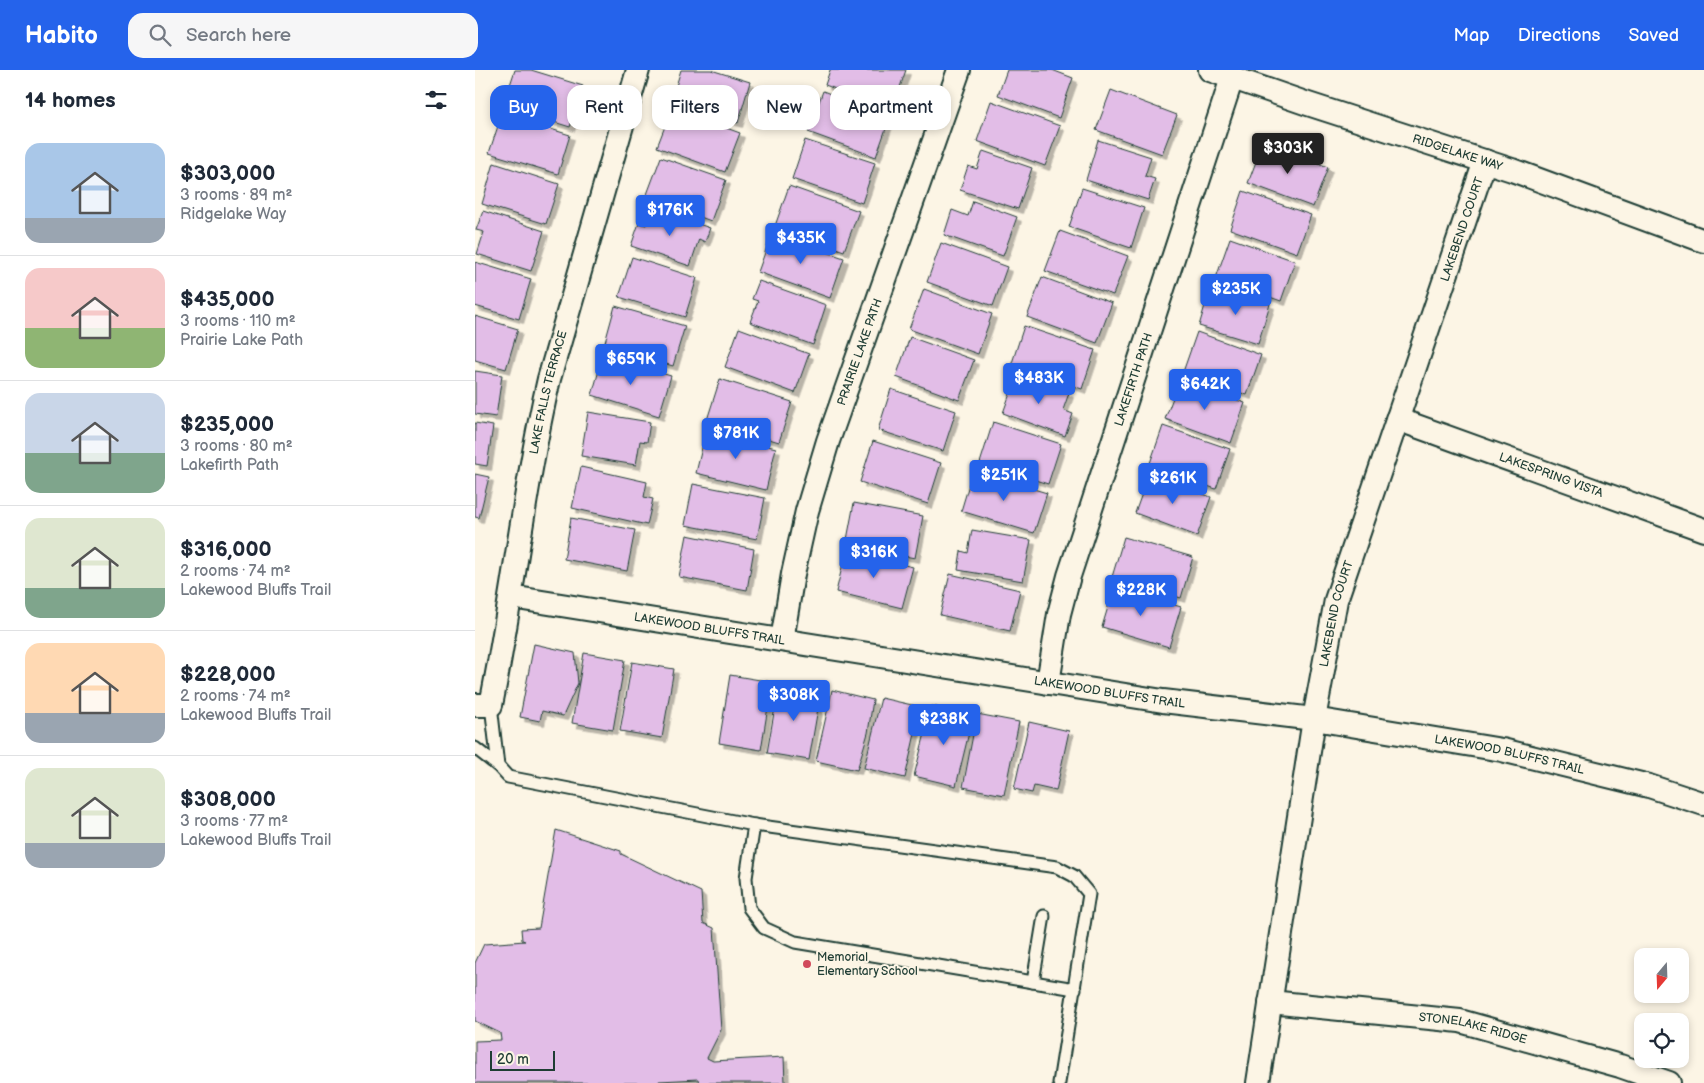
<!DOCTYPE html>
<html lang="en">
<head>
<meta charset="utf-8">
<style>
  body { margin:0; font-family:"Balsamiq Sans",sans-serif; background:#f6f6f7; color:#1f2937; height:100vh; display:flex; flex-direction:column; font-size:19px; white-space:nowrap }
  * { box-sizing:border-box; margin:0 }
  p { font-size:16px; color:#747a83 }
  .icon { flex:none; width:28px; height:28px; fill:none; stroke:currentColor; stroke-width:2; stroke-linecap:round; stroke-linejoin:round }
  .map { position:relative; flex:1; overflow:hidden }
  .details { display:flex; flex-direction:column; background:#fff; width:475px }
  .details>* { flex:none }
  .hud { position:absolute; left:15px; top:15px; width:475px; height:45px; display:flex; gap:10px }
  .needle { width:32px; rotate:199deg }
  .controls { position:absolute; left:1159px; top:878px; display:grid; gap:10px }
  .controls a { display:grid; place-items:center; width:55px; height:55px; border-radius:10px; background:#fff; box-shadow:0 2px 8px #0003; font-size:25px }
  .scale { position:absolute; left:15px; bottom:12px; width:65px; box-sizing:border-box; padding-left:5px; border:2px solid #1f3d34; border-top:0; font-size:14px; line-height:18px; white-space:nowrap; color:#1f3d34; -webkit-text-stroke:4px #fcf5e5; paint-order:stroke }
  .price { position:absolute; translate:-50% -42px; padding:0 11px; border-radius:5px; background:#2563eb; color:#fff; font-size:16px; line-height:32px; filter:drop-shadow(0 1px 2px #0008) }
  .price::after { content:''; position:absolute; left:50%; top:30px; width:15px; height:11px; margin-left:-8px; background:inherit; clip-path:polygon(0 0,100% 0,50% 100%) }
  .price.current { background:#222; color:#fff }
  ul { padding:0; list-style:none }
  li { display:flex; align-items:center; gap:15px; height:125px; padding:0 25px }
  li+li { border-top:1px solid #e0e1e3 }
  li span { display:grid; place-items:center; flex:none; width:140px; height:100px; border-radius:15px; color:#555 }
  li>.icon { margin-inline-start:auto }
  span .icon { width:60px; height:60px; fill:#fffc; stroke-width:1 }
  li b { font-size:21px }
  h2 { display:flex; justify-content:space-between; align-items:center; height:60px; padding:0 25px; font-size:21px }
  .chip { padding:0 18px; border-radius:15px; background:#fff; box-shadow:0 2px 8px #0003; font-size:18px; line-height:45px }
  .chip.current { background:#2563eb; color:#fff }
  header { display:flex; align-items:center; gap:30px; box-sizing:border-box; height:70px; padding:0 25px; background:#2563eb; color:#fff }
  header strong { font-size:24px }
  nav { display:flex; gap:28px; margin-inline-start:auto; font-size:18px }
  .search { width:350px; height:45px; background:#f6f6f7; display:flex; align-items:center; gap:12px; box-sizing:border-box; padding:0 18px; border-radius:15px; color:#747a83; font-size:19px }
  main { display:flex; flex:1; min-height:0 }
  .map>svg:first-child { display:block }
</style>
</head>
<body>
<header>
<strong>Habito</strong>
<div class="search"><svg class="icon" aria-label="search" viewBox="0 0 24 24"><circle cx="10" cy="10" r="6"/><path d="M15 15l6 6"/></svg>Search here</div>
<nav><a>Map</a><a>Directions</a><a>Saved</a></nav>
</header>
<main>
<section class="details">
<h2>14 homes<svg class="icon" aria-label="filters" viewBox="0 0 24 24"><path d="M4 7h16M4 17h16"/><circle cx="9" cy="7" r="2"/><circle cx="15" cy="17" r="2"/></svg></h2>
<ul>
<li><span style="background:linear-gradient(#a9c7e8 75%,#9aa5b1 0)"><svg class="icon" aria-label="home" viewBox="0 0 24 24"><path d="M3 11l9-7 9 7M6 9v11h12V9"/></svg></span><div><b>$303,000</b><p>3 rooms · 89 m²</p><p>Ridgelake Way</p></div></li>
<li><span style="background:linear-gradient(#f6c9c9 60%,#8fb573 0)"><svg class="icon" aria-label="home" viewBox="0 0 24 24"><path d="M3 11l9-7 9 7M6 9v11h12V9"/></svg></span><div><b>$435,000</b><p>3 rooms · 110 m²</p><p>Prairie Lake Path</p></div></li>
<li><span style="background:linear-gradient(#c9d6e8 60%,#7fa58c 0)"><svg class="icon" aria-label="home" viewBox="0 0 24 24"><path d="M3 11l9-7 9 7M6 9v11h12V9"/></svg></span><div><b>$235,000</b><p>3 rooms · 80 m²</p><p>Lakefirth Path</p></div></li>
<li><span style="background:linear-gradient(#dfe7d0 70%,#7fa58c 0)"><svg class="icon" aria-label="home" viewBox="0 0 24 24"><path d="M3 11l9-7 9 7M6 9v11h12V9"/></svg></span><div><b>$316,000</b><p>2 rooms · 74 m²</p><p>Lakewood Bluffs Trail</p></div></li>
<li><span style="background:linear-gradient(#ffd9b3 70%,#9aa5b1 0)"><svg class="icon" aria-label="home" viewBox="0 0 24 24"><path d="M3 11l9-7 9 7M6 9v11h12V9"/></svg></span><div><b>$228,000</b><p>2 rooms · 74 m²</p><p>Lakewood Bluffs Trail</p></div></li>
<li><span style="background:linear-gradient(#dfe7d0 75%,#9aa5b1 0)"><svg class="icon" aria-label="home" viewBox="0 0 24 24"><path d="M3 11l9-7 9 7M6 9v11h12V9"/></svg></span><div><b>$308,000</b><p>3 rooms · 77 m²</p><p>Lakewood Bluffs Trail</p></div></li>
</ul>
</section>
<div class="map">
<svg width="1229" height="1013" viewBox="0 0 1229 1013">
  <defs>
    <filter id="shadow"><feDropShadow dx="4.5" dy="4.5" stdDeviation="0" flood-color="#0004"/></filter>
  </defs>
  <rect width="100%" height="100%" fill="#fcf5e5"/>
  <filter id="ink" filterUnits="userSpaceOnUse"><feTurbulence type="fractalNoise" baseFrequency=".02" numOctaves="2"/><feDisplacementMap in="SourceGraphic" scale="10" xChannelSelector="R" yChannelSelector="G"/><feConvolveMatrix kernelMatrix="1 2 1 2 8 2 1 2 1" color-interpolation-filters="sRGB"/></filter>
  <g filter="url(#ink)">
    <!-- building -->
    <g fill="#e2bde7" stroke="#1f3d34" filter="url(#shadow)">
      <polygon points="40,0 56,0 108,16 95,57 28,36"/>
      <polygon points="206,0 236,0 275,12 263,53 196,32"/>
      <polygon points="355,0 431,0 417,40 350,15"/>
      <polygon points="532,0 577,0 598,8 584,48 523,25"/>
      <polygon points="636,20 702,45 687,84 621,60"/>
      <polygon points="348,21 415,47 401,87 333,62"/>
      <polygon points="516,31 585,56 570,96 502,71"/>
      <polygon points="197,38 265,63 250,102 182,77"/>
      <polygon points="27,44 95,65 83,104 14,83"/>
      <polygon points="330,70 400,93 387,133 317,109"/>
      <polygon points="623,70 676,87 670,106 680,109 673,130 611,110"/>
      <polygon points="788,73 853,97 838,137 773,113"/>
      <polygon points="508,81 557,98 543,139 485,120 493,96 502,99"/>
      <polygon points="186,87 251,110 236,151 171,127"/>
      <polygon points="19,93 84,114 71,154 7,134"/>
      <polygon points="314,116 384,141 369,181 300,156"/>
      <polygon points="607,118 669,138 656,178 594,157"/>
      <polygon points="768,121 836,145 822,183 755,159"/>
      <polygon points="498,131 542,147 528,186 469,165 477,140 493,146"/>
      <polygon points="177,138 235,158 230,172 224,169 215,196 156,176 164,153 171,155"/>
      <polygon points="8,141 69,161 56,201 2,184 9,162 1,160"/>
      <polygon points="585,161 653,186 638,225 570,201"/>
      <polygon points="297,163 369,188 355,228 283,202"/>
      <polygon points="755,168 820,191 806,231 741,208"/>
      <polygon points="466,173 532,197 518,236 452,212"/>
      <polygon points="157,187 222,208 210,247 144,227"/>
      <polygon points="0,192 56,209 44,249 0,236"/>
      <polygon points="567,207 637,233 622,273 552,247"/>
      <polygon points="284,211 351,235 338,275 275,252 283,231 277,229"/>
      <polygon points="744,218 795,234 783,274 724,256 731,232 739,234"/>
      <polygon points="449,219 517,244 503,284 434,259"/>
      <polygon points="140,236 210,256 198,296 129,276"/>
      <polygon points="0,246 43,259 31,299 0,290"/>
      <polygon points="549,256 620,280 607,319 536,296"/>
      <polygon points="264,258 334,284 320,323 250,297"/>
      <polygon points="722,262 786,285 772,325 708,302"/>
      <polygon points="435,267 499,290 484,330 421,307"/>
      <polygon points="128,286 196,306 184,346 117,325"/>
      <polygon points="0,301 27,305 21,347 0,344"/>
      <polygon points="542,304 594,323 588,340 598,344 590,366 528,343"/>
      <polygon points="245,309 317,332 304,372 232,350"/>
      <polygon points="705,309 770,333 756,373 690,349"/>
      <polygon points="416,319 481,341 468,381 403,360"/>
      <polygon points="113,342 175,352 172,372 165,371 161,395 106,386"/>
      <polygon points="518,352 586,374 573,414 505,393"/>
      <polygon points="0,353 18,356 12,396 0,394"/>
      <polygon points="688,356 755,379 741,419 674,396"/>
      <polygon points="231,361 301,378 291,420 221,403"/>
      <polygon points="398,371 466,393 453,434 385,412"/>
      <polygon points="106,397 172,412 169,427 178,429 172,455 97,438"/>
      <polygon points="498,401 572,423 559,463 486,441"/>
      <polygon points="0,404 14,407 4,448 0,447"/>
      <polygon points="674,404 736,427 722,466 660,443"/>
      <polygon points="218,414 290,428 282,469 210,455"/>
      <polygon points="379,433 448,446 440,488 371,475"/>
      <polygon points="96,448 160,460 152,501 89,489"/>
      <polygon points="497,460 556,470 548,511 483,500 486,481 493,483"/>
      <polygon points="212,465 279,479 272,520 204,507"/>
      <polygon points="649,467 718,487 706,528 637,507"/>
      <polygon points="371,481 438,497 427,538 361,522"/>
      <polygon points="475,504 545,520 535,561 465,545"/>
      <polygon points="639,517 706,537 694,577 627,557"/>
      <polygon points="59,574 100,583 103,613 88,646 67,641 65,651 45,647"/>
      <polygon points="109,583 150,590 138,660 97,653"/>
      <polygon points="157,592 199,599 187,668 145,661"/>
      <polygon points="255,605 297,612 286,680 244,673"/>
      <polygon points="304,614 346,621 334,690 292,683"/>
      <polygon points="357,620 398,630 393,663 382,700 341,691"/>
      <polygon points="406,628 446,637 430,708 389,698"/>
      <polygon points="457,636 498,646 481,716 439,706"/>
      <polygon points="502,644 544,652 529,725 488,717"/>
      <polygon points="554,652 594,661 581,721 559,716 557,723 539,719"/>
      <polygon points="81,760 146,781 146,784 226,822 228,853 239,858 246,960 232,988 238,991 309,987 310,1013 224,1013 223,1009 184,1011 184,1013 0,1013 0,971 26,970 25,963 0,951 0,893 9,874 50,871 47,870 46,859 64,858"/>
    </g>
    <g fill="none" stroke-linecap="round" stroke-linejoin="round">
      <!-- service casing -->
      <g stroke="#1f3d34" stroke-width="15">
        <g id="service">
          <polyline points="16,635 23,696"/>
          <polyline points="0,678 23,696 33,707 279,755"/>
          <polyline points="558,912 569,846"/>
          <polyline points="584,1013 614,824 599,806 582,797 279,755 271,808 274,838 289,858 320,872 600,919"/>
        </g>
      </g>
      <!-- minor casing -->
      <g stroke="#1f3d34" stroke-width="26">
        <g id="minor">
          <path id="s1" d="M735,0L833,34L1037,100L1229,171"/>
          <path id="s2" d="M922,349L1229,460"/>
          <path id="s3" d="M36,527L688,631L839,649L1027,680L1174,716L1229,734"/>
          <path id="s4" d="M307,570L318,504L332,441L353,371L484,0"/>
          <path id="s5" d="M573,613L584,544L594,506L757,8"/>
          <path id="s6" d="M0,635H16C38,527 49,417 74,309L163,0"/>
          <path id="s7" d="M795,932L985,951L1145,996L1194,1013"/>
          <path id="s8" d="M783,1013L839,649L861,530L1010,91"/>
        </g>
      </g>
      <!-- service -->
      <use href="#service" stroke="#fcf5e5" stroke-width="11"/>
      <!-- minor -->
      <use href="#minor" stroke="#fcf5e5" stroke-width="22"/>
    </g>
  </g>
  <!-- markers -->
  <circle fill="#d1495b" stroke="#fcf5e5" stroke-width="2" cx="332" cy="894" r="5"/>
  <g text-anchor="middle" stroke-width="4" stroke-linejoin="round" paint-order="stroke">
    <!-- street labels -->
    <g font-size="12" fill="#1f3d34" stroke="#fcf5e5">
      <text dy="4" stroke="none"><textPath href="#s1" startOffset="261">RIDGELAKE WAY</textPath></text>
      <text dy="4" stroke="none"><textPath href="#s8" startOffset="881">LAKEBEND COURT</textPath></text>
      <text dy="4" stroke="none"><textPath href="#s4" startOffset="299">PRAIRIE LAKE PATH</textPath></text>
      <text dy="4" stroke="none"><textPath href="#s5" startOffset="316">LAKEFIRTH PATH</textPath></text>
      <text dy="4" stroke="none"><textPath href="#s6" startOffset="334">LAKE FALLS TERRACE</textPath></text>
      <text dy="4" stroke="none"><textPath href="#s2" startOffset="164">LAKESPRING VISTA</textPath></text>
      <text dy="4" stroke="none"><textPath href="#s8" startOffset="476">LAKEBEND COURT</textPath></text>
      <text dy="4" stroke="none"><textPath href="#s3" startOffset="201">LAKEWOOD BLUFFS TRAIL</textPath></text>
      <text dy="4" stroke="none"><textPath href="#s3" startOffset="606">LAKEWOOD BLUFFS TRAIL</textPath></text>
      <text dy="4" stroke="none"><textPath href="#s3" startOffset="1011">LAKEWOOD BLUFFS TRAIL</textPath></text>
      <text dy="4" stroke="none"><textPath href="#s7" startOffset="205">STONELAKE RIDGE</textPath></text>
    </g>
    <!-- poi labels -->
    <g font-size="12" fill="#1f3d34" stroke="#fcf5e5" text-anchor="start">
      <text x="342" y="891">Memorial<tspan x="342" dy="14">Elementary School</tspan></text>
    </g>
  </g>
</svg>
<div class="controls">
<a><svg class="needle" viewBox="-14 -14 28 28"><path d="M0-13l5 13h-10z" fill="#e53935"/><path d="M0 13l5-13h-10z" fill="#747a83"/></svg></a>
<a><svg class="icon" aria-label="locate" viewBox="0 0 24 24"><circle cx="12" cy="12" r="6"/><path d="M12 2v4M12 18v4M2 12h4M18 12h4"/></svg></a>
</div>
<div class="scale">20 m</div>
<b class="price current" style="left:813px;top:105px">$303K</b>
<b class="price" style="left:195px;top:167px">$176K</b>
<b class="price" style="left:326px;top:195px">$435K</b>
<b class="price" style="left:761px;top:246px">$235K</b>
<b class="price" style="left:156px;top:316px">$659K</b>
<b class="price" style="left:564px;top:335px">$483K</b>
<b class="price" style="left:730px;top:341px">$642K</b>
<b class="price" style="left:261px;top:390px">$781K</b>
<b class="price" style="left:529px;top:432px">$251K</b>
<b class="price" style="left:698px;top:435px">$261K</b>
<b class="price" style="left:399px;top:509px">$316K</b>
<b class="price" style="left:666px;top:547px">$228K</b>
<b class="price" style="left:319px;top:652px">$308K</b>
<b class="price" style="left:469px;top:676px">$238K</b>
<div class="hud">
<a class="chip current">Buy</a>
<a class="chip">Rent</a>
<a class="chip">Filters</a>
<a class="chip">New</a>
<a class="chip">Apartment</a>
</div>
</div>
</main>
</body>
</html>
